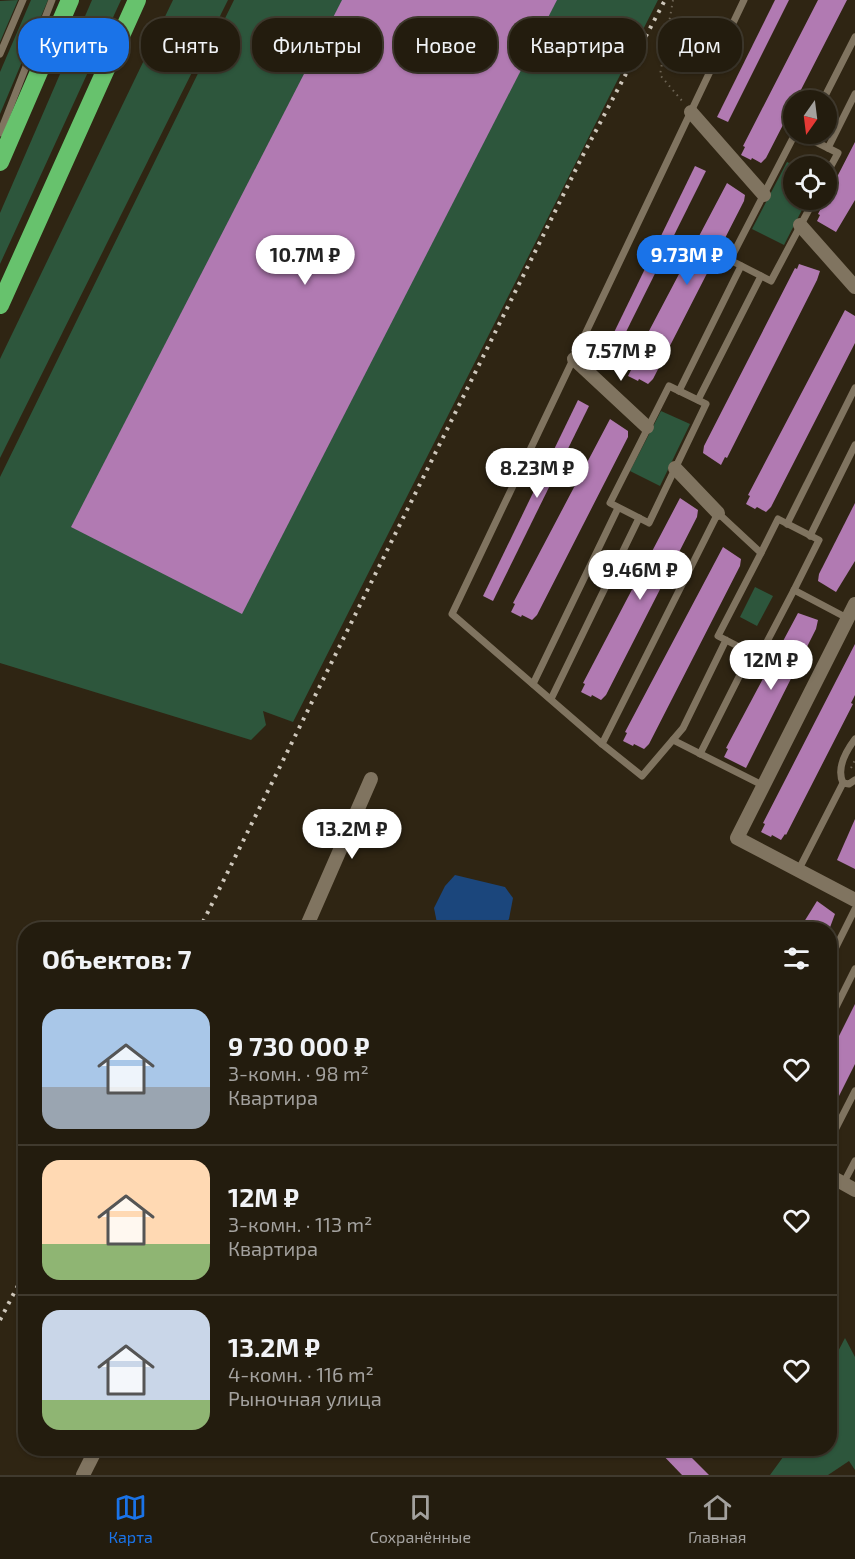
<!DOCTYPE html>
<html lang="ru">
<head>
<meta charset="utf-8">
<style>
  body { margin:0; font-family:"Exo 2",sans-serif; background:#2f291c; color:#f1f3f6; height:100vh; display:flex; flex-direction:column; font-size:22px; white-space:nowrap }
  * { box-sizing:border-box; margin:0 }
  p { font-size:20px; color:#a3a19e }
  .icon { flex:none; width:33px; height:33px; fill:none; stroke:currentColor; stroke-width:2; stroke-linecap:round; stroke-linejoin:round }
  .map { position:relative; flex:1; overflow:hidden }
  .sheet { position:absolute; left:18px; top:922px; width:819px; height:534px; display:flex; flex-direction:column; background:#231c0e; border-radius:24px; box-shadow:0 2px 4px #0004,0 0 0 2px #403a2e }
  .sheet>* { flex:none }
  .top-card { position:absolute; left:18px; top:18px; width:819px; height:54px; display:flex; gap:12px }
  .needle { width:39px; rotate:194deg }
  .tools { position:absolute; left:783px; top:90px; display:grid; gap:12px }
  .tools a { display:grid; place-items:center; width:54px; height:54px; border-radius:50%; background:#231c0e; box-shadow:0 2px 4px #0004,0 0 0 2px #403a2e; font-size:30px }
  .price { position:absolute; translate:-50% -51px; padding:0 14px; border-radius:21px; background:#fff; color:#222; font-size:20px; line-height:39px; filter:drop-shadow(0 2px 3px #0008) }
  .price::after { content:''; position:absolute; left:50%; top:36px; width:18px; height:14px; margin-left:-9px; background:inherit; clip-path:polygon(0 0,100% 0,50% 100%) }
  .price.selected { background:#1a73e8; color:#fff }
  ul { padding:0; list-style:none }
  li { display:flex; align-items:center; gap:18px; height:150px; padding:0 24px }
  li+li { border-top:2px solid #403a2e }
  li span { display:grid; place-items:center; flex:none; width:168px; height:120px; border-radius:18px; color:#555 }
  li>.icon { margin-inline-start:auto }
  span .icon { width:72px; height:72px; fill:#fffc; stroke-width:1 }
  li b { font-size:26px }
  h2 { display:flex; justify-content:space-between; align-items:center; height:72px; padding:0 24px; font-size:26px }
  .pill { padding:0 21px; border-radius:24px; background:#231c0e; box-shadow:0 2px 4px #0004,0 0 0 2px #403a2e; font-size:21px; line-height:54px }
  .pill.selected { background:#1a73e8; color:#fff }
  .tab-bar { display:flex; justify-content:space-around; align-items:center; height:84px; border-top:2px solid #403a2e; background:#231c0e; font-size:16px; color:#a3a19e }
  .tab-bar a { display:grid; justify-items:center; gap:3px }
  .tab-bar .selected { color:#1a73e8 }
  .map>svg:first-child { display:block }
</style>
</head>
<body>
<div class="map">
<svg width="855" height="1475" viewBox="0 0 855 1475">
  <rect width="100%" height="100%" fill="#2f2513"/>
  <!-- green -->
  <g fill="#2d563c">
    <polygon points="18,0 0,42 0,1"/>
    <polygon points="31,0 48,0 0,114 0,72"/>
    <polygon points="92,0 121,0 0,264 0,213"/>
    <polygon points="173,0 228,0 0,458 0,359"/>
    <polygon points="234,0 658,0 293,722 263,711 266,725 251,740 0,663 0,477"/>
    <polygon points="787,162 796,166 794,166 794,200 807,200 784,245 752,229"/>
    <polygon points="661,411 690,424 660,486 630,471"/>
    <polygon points="755,587 773,596 757,626 740,617"/>
    <polygon points="845,1338 855,1357 855,1470 849,1461 828,1475 770,1475 786,1453 785,1449 830,1449 830,1359 832,1363"/>
  </g>
  <!-- water -->
  <polygon fill="#1b467c" points="455,875 505,887 513,898 509,919 501,930 438,928 434,908 445,886"/>
  <!-- building -->
  <g fill="#b17ab2">
    <polygon points="342,0 557,0 242,614 71,527"/>
    <polygon points="775,0 789,0 728,122 717,117"/>
    <polygon points="818,0 847,0 766,158 761,163 752,158 751,160 741,155 745,147 743,146"/>
    <polygon points="855,142 855,200 836,232 817,221 820,215 818,214"/>
    <polygon points="695,166 706,171 613,358 604,353"/>
    <polygon points="727,183 745,195 744,201 653,379 648,384 639,379 638,381 628,376 632,368 630,367"/>
    <polygon points="799,264 820,271 817,280 727,458 725,457 721,465 703,453 704,446 795,268 797,269"/>
    <polygon points="845,310 855,316 855,343 771,507 766,512 757,507 755,509 746,504 750,496 748,495"/>
    <polygon points="578,400 589,406 493,601 483,596"/>
    <polygon points="610,419 628,431 628,437 537,615 532,620 522,615 521,617 511,612 515,604 513,603"/>
    <polygon points="680,498 698,510 697,517 606,695 601,700 592,695 591,697 581,692 585,684 583,683"/>
    <polygon points="855,503 855,561 836,592 818,581 819,574"/>
    <polygon points="723,547 741,559 740,566 649,744 644,749 634,744 633,746 623,741 627,733 625,732"/>
    <polygon points="798,613 818,620 816,629 746,768 724,757 728,749 726,748"/>
    <polygon points="855,644 855,695 851,703 853,704 786,835 785,834 781,840 772,835 771,837 761,832 765,824 763,823"/>
    <polygon points="855,819 855,869 837,860"/>
    <polygon points="817,901 835,914 829,930 799,930"/>
    <polygon points="855,1004 855,1064 830,1114 830,1054"/>
    <polygon points="657,1449 683,1449 709,1475 682,1475"/>
  </g>
  <g fill="none" stroke-linecap="round" stroke-linejoin="round">
    <!-- path -->
    <g stroke="#6d6454" stroke-width="2" stroke-dasharray="1.5 4.5" stroke-linecap="butt">
      <polyline points="673,0 660,75 683,102"/>
      <polyline points="851,768 855,760"/>
    </g>
    <!-- lane -->
    <g stroke="#807460" stroke-width="7">
      <polyline points="0,54 23,0"/>
      <polyline points="823,100 855,37"/>
      <polyline points="0,133 52,0"/>
      <polyline points="795,134 730,260 771,281 814,200"/>
      <polyline points="800,134 838,153 826,175"/>
      <polyline points="828,148 855,94"/>
      <polygon points="669,386 706,404 649,523 610,503"/>
      <polyline points="679,391 741,266"/>
      <polyline points="698,400 761,276"/>
      <polyline points="787,524 855,388"/>
      <polyline points="810,536 855,445"/>
      <polyline points="761,553 778,519 819,540 794,590"/>
      <polyline points="726,640 683,728 642,776 602,744 718,513 761,553 718,636 759,657 794,590 847,618"/>
      <polyline points="533,684 618,508"/>
      <polyline points="551,699 639,518"/>
      <polyline points="673,740 764,786"/>
      <polyline points="602,744 452,614 744,0"/>
      <polyline points="700,754 751,653"/>
      <polyline points="843,783 849,784 855,780"/>
      <path d="M798,871L843,783C836,768 846,751 855,739"/>
      <polyline points="830,959 855,909"/>
      <polyline points="830,1019 855,969"/>
      <polyline points="830,1140 855,1091"/>
      <polyline points="843,1184 855,1161"/>
    </g>
    <!-- street -->
    <g stroke="#807460" stroke-width="14">
      <polyline points="691,112 764,195"/>
      <polyline points="800,225 855,287"/>
      <polyline points="574,359 647,427"/>
      <polyline points="675,468 718,513"/>
      <polyline points="855,604 737,838 855,900"/>
      <polyline points="305,930 371,779"/>
      <polyline points="830,1176 855,1190"/>
      <polyline points="83,1475 96,1449"/>
    </g>
    <!-- highway -->
    <g stroke="#67c26d" stroke-width="18">
      <polyline points="0,162 70,0"/>
      <polyline points="0,305 137,0"/>
    </g>
    <!-- rail -->
    <g stroke="#cec7bb" stroke-width="4" stroke-dasharray="3 6" stroke-linecap="butt">
      <polyline points="199,930 582,157 665,0"/>
      <polyline points="0,1320 26,1270"/>
    </g>
  </g>
</svg>
<div class="tools">
<a><svg class="needle" viewBox="-14 -14 28 28"><path d="M0-13l5 13h-10z" fill="#e53935"/><path d="M0 13l5-13h-10z" fill="#a3a19e"/></svg></a>
<a><svg class="icon" aria-label="locate" viewBox="0 0 24 24"><circle cx="12" cy="12" r="6"/><path d="M12 2v4M12 18v4M2 12h4M18 12h4"/></svg></a>
</div>
<b class="price" style="left:305px;top:286px">10.7M ₽</b>
<b class="price selected" style="left:687px;top:286px">9.73M ₽</b>
<b class="price" style="left:621px;top:382px">7.57M ₽</b>
<b class="price" style="left:537px;top:499px">8.23M ₽</b>
<b class="price" style="left:640px;top:601px">9.46M ₽</b>
<b class="price" style="left:771px;top:691px">12M ₽</b>
<b class="price" style="left:352px;top:860px">13.2M ₽</b>
<div class="top-card">
<a class="pill selected">Купить</a>
<a class="pill">Снять</a>
<a class="pill">Фильтры</a>
<a class="pill">Новое</a>
<a class="pill">Квартира</a>
<a class="pill">Дом</a>
</div>
<section class="sheet">
<h2>Объектов: 7<svg class="icon" aria-label="filters" viewBox="0 0 24 24"><path d="M4 7h16M4 17h16"/><circle cx="9" cy="7" r="2"/><circle cx="15" cy="17" r="2"/></svg></h2>
<ul>
<li><span style="background:linear-gradient(#a9c7e8 65%,#9aa5b1 0)"><svg class="icon" aria-label="home" viewBox="0 0 24 24"><path d="M3 11l9-7 9 7M6 9v11h12V9"/></svg></span><div><b>9 730 000 ₽</b><p>3-комн. · 98 m²</p><p>Квартира</p></div><svg class="icon" aria-label="heart" viewBox="0 0 24 24"><path d="M12 20l-8-8c-3-5 5-10 8-4 3-6 11-1 8 4z"/></svg></li>
<li><span style="background:linear-gradient(#ffd9b3 70%,#8fb573 0)"><svg class="icon" aria-label="home" viewBox="0 0 24 24"><path d="M3 11l9-7 9 7M6 9v11h12V9"/></svg></span><div><b>12M ₽</b><p>3-комн. · 113 m²</p><p>Квартира</p></div><svg class="icon" aria-label="heart" viewBox="0 0 24 24"><path d="M12 20l-8-8c-3-5 5-10 8-4 3-6 11-1 8 4z"/></svg></li>
<li><span style="background:linear-gradient(#c9d6e8 75%,#8fb573 0)"><svg class="icon" aria-label="home" viewBox="0 0 24 24"><path d="M3 11l9-7 9 7M6 9v11h12V9"/></svg></span><div><b>13.2M ₽</b><p>4-комн. · 116 m²</p><p>Рыночная улица</p></div><svg class="icon" aria-label="heart" viewBox="0 0 24 24"><path d="M12 20l-8-8c-3-5 5-10 8-4 3-6 11-1 8 4z"/></svg></li>
</ul>
</section>
</div>
<nav class="tab-bar">
<a class="selected"><svg class="icon" aria-label="map" viewBox="0 0 24 24"><path d="M3 6l6-2 6 2 6-2v14l-6 2-6-2-6 2zM9 4v14M15 6v14"/></svg>Карта</a>
<a><svg class="icon" aria-label="saved" viewBox="0 0 24 24"><path d="M7 4h10v16l-5-4-5 4z"/></svg>Сохранённые</a>
<a><svg class="icon" aria-label="home" viewBox="0 0 24 24"><path d="M3 11l9-7 9 7M6 9v11h12V9"/></svg>Главная</a>
</nav>
</body>
</html>
